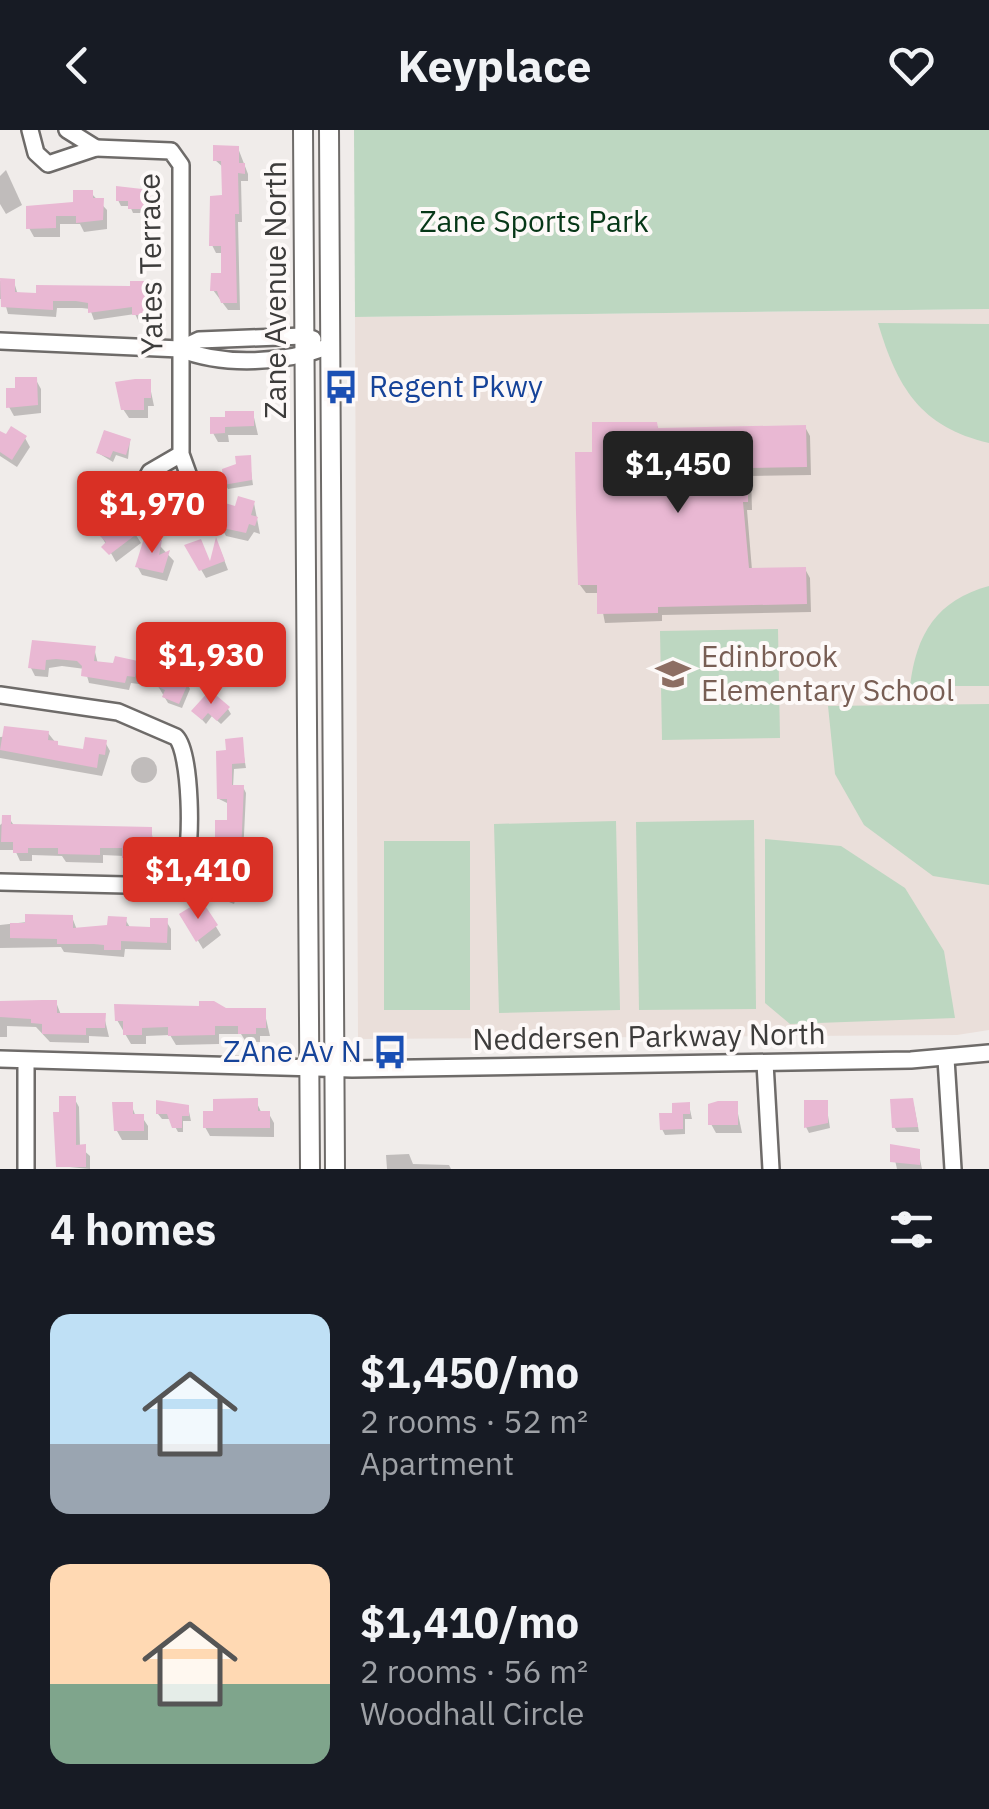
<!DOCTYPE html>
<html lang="en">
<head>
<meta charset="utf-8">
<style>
  body { margin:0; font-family:"IBM Plex Sans",sans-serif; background:#20242c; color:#f1f3f6; height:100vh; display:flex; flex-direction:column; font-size:38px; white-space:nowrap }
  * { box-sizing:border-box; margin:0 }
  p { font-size:32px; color:#9ea1a6 }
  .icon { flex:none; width:55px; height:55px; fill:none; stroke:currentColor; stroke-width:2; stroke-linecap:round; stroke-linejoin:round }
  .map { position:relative; height:1039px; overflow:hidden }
  .panel { display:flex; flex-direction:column; background:#171b24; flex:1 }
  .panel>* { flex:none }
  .price { position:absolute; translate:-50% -85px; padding:0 22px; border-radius:10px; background:#d93025; color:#fff; font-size:32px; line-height:65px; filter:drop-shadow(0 2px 5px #0008) }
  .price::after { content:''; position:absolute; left:50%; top:60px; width:30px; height:22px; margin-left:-15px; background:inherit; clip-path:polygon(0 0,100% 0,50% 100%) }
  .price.active { background:#222; color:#fff }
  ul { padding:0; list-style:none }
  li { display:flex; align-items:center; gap:30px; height:250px; padding:0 50px }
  li span { display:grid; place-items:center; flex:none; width:280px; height:200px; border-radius:20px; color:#555 }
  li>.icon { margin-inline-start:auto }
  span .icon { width:120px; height:120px; fill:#fffc; stroke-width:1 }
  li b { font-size:42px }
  h2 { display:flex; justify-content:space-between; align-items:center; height:120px; padding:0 50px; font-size:42px }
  header { display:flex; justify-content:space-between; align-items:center; height:130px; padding:0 50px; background:#171b24; font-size:45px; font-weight:800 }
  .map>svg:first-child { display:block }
</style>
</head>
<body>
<header><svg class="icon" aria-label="back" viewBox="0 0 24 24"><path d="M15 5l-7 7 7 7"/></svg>Keyplace<svg class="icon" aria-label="heart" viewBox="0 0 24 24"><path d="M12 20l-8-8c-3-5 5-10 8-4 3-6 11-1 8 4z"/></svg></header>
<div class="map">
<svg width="989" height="1039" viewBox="0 0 989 1039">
  <rect width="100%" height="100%" fill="#f0ecea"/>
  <!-- built -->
  <polygon fill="#eadfda" points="989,179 989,900 957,905 358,909 355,187"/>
  <!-- green -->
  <g fill="#bdd7c1">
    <polygon points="354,0 989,0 989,179 355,187"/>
    <path d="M878,193L989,194V313C920,297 897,257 878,193Z"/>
    <path d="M989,456V556H910C916,504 937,470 989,456Z"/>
    <polygon points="778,499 780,608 662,610 660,501"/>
    <polygon points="989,574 989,755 933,746 864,695 835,644 828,576"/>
    <polygon points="754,690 756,879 639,880 636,692"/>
    <polygon points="616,691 620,880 499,883 494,694"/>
    <polygon points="765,709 841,716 905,758 944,821 955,888 790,894 765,873"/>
    <rect x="384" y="711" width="86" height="169"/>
  </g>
  <!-- shadow -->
  <g fill="#0003">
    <polygon points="238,18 248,44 248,51 241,51 242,92 238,92 240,180 228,180 213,160 224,146 224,123 216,123 212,115 224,68 224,38 215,30"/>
    <polygon points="6,40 22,75 6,84 0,74 0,46"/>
    <polygon points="91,63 107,80 107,99 84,102 80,94 60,94 60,107 34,107 29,98"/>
    <polygon points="150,63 153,83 133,83 130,76 121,76 118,70"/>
    <polygon points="0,151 14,152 18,165 133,158 145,154 154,192 139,192 135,184 94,190 90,179 82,178 57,178 56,187 8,184 4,169 0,169"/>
    <polygon points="36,250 41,259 41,283 14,286 9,277"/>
    <polygon points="149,252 154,276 148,276 148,288 129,288 123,279"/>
    <polygon points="253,283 258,305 228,305 229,312 218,312 213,303"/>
    <polygon points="656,294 660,301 805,297 810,306 811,345 751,346 752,380 747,380 752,440 805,439 810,448 811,482 662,485 662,491 605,493 599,463 586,463 580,455 594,324"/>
    <polygon points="0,304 25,308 30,317 17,337 0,326"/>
    <polygon points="130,311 128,329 116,325 113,332 98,323"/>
    <polygon points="249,328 253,355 228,359 225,354"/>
    <polygon points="98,345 101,354 111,359 111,378 100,378 84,365"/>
    <polygon points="254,373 260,404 254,402 248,411 226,406 221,397 237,379"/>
    <polygon points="108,392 113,400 136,405 141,413 116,432 99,402"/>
    <polygon points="160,416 174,431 167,451 142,445 137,436"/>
    <polygon points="188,417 211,436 220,419 228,440 206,448"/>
    <polygon points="34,513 94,518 98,534 137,533 141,541 139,554 131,553 129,560 89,553 85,539 62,536 49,538 48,547 35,546 31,538"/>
    <polygon points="187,553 190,559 182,578 168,573 158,556"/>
    <polygon points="228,579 231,584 221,594 212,586 206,594 194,581"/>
    <polygon points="48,603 60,618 85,622 105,612 110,621 102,646 0,628 0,607"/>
    <polygon points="241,610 246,638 234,639 233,657 243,657 246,663 243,726 232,726 229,712 218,706 229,692 229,674 219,669 229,622"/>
    <circle cx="144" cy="640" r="13"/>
    <polygon points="9,688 15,697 151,699 155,722 147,722 143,735 130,735 124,726 103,725 103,733 66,732 62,726 32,725 32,731 20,731 15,720 0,720 0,695"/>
    <polygon points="240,741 243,747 234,774 224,770 224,755 215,748"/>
    <polygon points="206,780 221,805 203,819 182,784 196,786"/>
    <polygon points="72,787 77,800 110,797 125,789 131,799 152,799 166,791 171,799 171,820 125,819 124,827 64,822 61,817 0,818 0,795"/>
    <polygon points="56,872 61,885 104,886 109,907 89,906 89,913 50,912 36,897 7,896 7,907 0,907 0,873"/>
    <polygon points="226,880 264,880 270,906 260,906 260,912 246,912 241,904 219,904 219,914 176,915 170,905 146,906 146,914 131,914 117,890"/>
    <polygon points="74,968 79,977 80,1017 90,1026 90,1039 59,1036 62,984"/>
    <polygon points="256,971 262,984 269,984 274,993 274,1007 210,1006 205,997"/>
    <polygon points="826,973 830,998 809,1003 806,997"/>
    <polygon points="131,974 136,987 142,987 148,996 148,1010 122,1010 117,1001"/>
    <polygon points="736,974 742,1003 716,1003 711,994"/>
    <polygon points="689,975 692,989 685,989 685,1004 665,1005 662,999"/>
    <polygon points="914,976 919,1002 897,1002 894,997"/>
    <polygon points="188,977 191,991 183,991 183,1002 178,1002 171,989 162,989 158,984"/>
    <polygon points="892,1017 918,1020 922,1039 897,1039"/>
    <polygon points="409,1024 413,1034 449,1035 451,1039 387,1039 386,1025"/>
  </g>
  <!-- building -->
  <g fill="#e9b8d3">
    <polygon points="213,15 239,16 239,33 245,33 245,44 238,43 239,84 235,84 237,173 221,173 217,161 210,161 211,143 221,143 221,116 209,116 210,66 222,65 221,31 213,31"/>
    <polygon points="116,56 151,60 151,79 128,79 128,71 116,71"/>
    <polygon points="73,60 93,60 93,68 104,68 103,90 76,93 76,86 56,86 56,98 26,99 26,76 73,72"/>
    <polygon points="0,148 15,149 15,162 36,163 36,155 130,156 130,151 146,151 151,185 132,185 132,177 88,183 88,173 76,171 53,171 53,180 1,177"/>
    <polygon points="15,247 37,247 38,275 6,278 6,258 15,258"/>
    <polygon points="135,249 151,249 151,268 144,268 144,280 121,280 115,252"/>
    <polygon points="225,281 254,281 254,296 225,297 225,303 210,304 210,287 225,287"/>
    <polygon points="592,292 657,292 658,298 806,295 807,337 748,338 748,372 743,372 749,438 806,437 807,474 658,477 658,483 597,484 597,455 578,455 576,383 575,322 592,322"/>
    <polygon points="11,296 27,306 12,330 0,322 0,301 6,304"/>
    <polygon points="104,300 131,309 126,325 113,321 110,328 96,323"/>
    <polygon points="251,325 252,350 223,355 222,339 236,334 235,326"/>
    <polygon points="82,343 99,343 99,351 110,351 109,373 95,373 95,366 82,366"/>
    <polygon points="238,366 255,371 251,385 258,387 255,396 249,394 246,403 218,397 225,373 235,376"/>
    <polygon points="109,388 108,401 121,388 138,403 109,425 101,417 106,412 96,402"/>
    <polygon points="145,405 162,410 159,425 170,420 163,443 135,437"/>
    <polygon points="216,407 225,431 199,441 184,415 201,409 210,431"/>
    <polygon points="32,510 96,516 94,531 113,533 115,526 138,531 135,547 127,546 125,553 81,546 82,536 77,531 56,529 46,530 45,540 28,538"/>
    <polygon points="163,540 189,551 179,574 162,567 165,560 156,556"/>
    <polygon points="210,560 230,577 217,591 208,583 202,590 191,581"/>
    <polygon points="4,596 49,601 48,610 58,611 58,615 83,619 85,607 107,610 105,625 99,624 97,638 0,620"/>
    <polygon points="243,607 245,633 232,634 232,655 244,655 241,722 226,722 226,707 215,707 215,690 227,690 227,669 217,669 216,621 226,620 225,609"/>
    <polygon points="2,685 11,685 11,694 152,697 152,714 143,714 139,728 122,728 122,718 100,718 100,725 58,724 58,718 28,718 28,723 13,723 13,712 1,712"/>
    <polygon points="217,732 242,739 232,770 218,765 222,751 212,748"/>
    <polygon points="192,776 197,783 206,777 218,795 196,812 179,784"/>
    <polygon points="25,784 73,785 73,798 107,795 108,786 127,787 126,796 150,797 150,788 168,788 167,813 121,811 121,820 104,820 104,815 94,814 57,814 57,809 10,808 10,793 25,793"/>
    <polygon points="42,870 57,870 57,883 106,883 105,898 86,898 86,905 42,904 42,894 31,893 31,889 0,887 0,871"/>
    <polygon points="199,871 214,871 226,878 266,878 266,898 256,898 256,904 238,904 238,896 215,896 215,905 168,906 168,897 142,898 142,905 123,905 123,891 115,891 114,874 199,876"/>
    <polygon points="59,966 76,966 76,1015 86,1014 86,1037 56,1037 53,982 59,982"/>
    <polygon points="258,968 258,981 270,981 270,998 203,998 203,981 213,981 213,969"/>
    <polygon points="913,968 918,997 892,998 890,969"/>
    <polygon points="156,970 189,975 189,986 182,986 182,998 172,998 167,984 156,984"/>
    <polygon points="804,970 828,970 828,993 804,998"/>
    <polygon points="718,971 738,971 738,995 708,995 708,974"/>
    <polygon points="112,972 133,972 133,984 144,984 144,1001 114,1001"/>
    <polygon points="690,972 690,984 683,984 683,999 660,1000 659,983 672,983 672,973"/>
    <polygon points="890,1014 920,1019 920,1035 890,1032"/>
  </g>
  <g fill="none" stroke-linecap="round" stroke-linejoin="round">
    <!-- minor casing -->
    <g stroke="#6e6b69" stroke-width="20">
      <g id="minor">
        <polyline points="30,0 36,23 48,34 96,18 67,0"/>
        <path d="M96,18L171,21L181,35V324L195,363L190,378C173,385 147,376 141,358L150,342L181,324"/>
        <path d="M0,211L180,219C225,237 285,233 330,216"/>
        <polyline points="180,219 199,210 303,206 313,209"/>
        <path d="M0,565L118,582L176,607C191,622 193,717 184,739C180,747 175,751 168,756L0,752"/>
        <polyline points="0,929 352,939 911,930 989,923"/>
        <polyline points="946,929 953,1039"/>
        <polyline points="26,932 26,1039"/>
        <polyline points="765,933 771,1039"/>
      </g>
    </g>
    <!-- major casing -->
    <g stroke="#6e6b69" stroke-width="22">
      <g id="major">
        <polyline points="303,0 310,1039"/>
        <polyline points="329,0 335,1039"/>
      </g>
    </g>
    <!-- minor -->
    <use href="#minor" stroke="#fff" stroke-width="15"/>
    <!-- major -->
    <use href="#major" stroke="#fff" stroke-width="18"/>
  </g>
  <!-- icons -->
  <defs>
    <g id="bus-bare" transform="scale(2.7)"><path d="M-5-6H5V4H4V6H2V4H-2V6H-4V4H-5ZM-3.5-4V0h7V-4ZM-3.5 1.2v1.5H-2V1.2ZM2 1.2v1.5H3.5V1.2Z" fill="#1a4fb4" stroke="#fdf9f8" stroke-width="2.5" paint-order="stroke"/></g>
    <g id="school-bare" transform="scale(2.7)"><path d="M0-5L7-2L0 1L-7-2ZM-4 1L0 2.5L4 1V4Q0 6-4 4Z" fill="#8d6e63" stroke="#fdf9f8" stroke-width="2.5" paint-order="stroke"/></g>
  </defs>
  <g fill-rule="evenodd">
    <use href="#bus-bare" x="341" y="257"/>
    <use href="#school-bare" x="673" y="544"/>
    <use href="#bus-bare" x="390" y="922"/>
  </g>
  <g text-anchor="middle" stroke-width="8" stroke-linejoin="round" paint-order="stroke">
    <!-- park labels -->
    <g font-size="30" fill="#063717" stroke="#fdf9f8">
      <text x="534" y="102">Zane Sports Park</text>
    </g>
    <!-- street labels -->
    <g font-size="30" fill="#3d3c3b" stroke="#fdf9f8">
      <text transform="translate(151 134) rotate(-91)" y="10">Yates Terrace</text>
      <text transform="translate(276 160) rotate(-90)" y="10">Zane Avenue North</text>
      <text transform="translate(649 907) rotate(-1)" y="10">Neddersen Parkway North</text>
    </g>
    <!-- transit labels -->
    <g font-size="30" fill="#164399" stroke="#fdf9f8" text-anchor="start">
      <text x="369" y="267">Regent Pkwy</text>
      <text x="362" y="932" text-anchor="end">ZAne Av N</text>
    </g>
    <!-- education labels -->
    <g font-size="30" fill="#785e54" stroke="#fdf9f8" text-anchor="start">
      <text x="701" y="537">Edinbrook<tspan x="701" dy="34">Elementary School</tspan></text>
    </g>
  </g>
</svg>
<b class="price active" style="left:678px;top:386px">$1,450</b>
<b class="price" style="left:152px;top:426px">$1,970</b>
<b class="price" style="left:211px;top:577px">$1,930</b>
<b class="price" style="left:198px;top:792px">$1,410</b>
</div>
<section class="panel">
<h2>4 homes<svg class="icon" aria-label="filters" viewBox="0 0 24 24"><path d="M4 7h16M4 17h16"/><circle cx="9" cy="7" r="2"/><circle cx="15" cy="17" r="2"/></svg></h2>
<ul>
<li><span style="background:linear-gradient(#bfe0f5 65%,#9aa5b1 0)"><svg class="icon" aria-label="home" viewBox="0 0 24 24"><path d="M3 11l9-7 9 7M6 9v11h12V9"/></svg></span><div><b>$1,450/mo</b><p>2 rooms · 52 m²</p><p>Apartment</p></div></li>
<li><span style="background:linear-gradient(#ffd9b3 60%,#7fa58c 0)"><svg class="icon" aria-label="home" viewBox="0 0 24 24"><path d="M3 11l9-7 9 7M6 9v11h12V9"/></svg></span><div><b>$1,410/mo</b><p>2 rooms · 56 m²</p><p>Woodhall Circle</p></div></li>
</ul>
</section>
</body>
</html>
